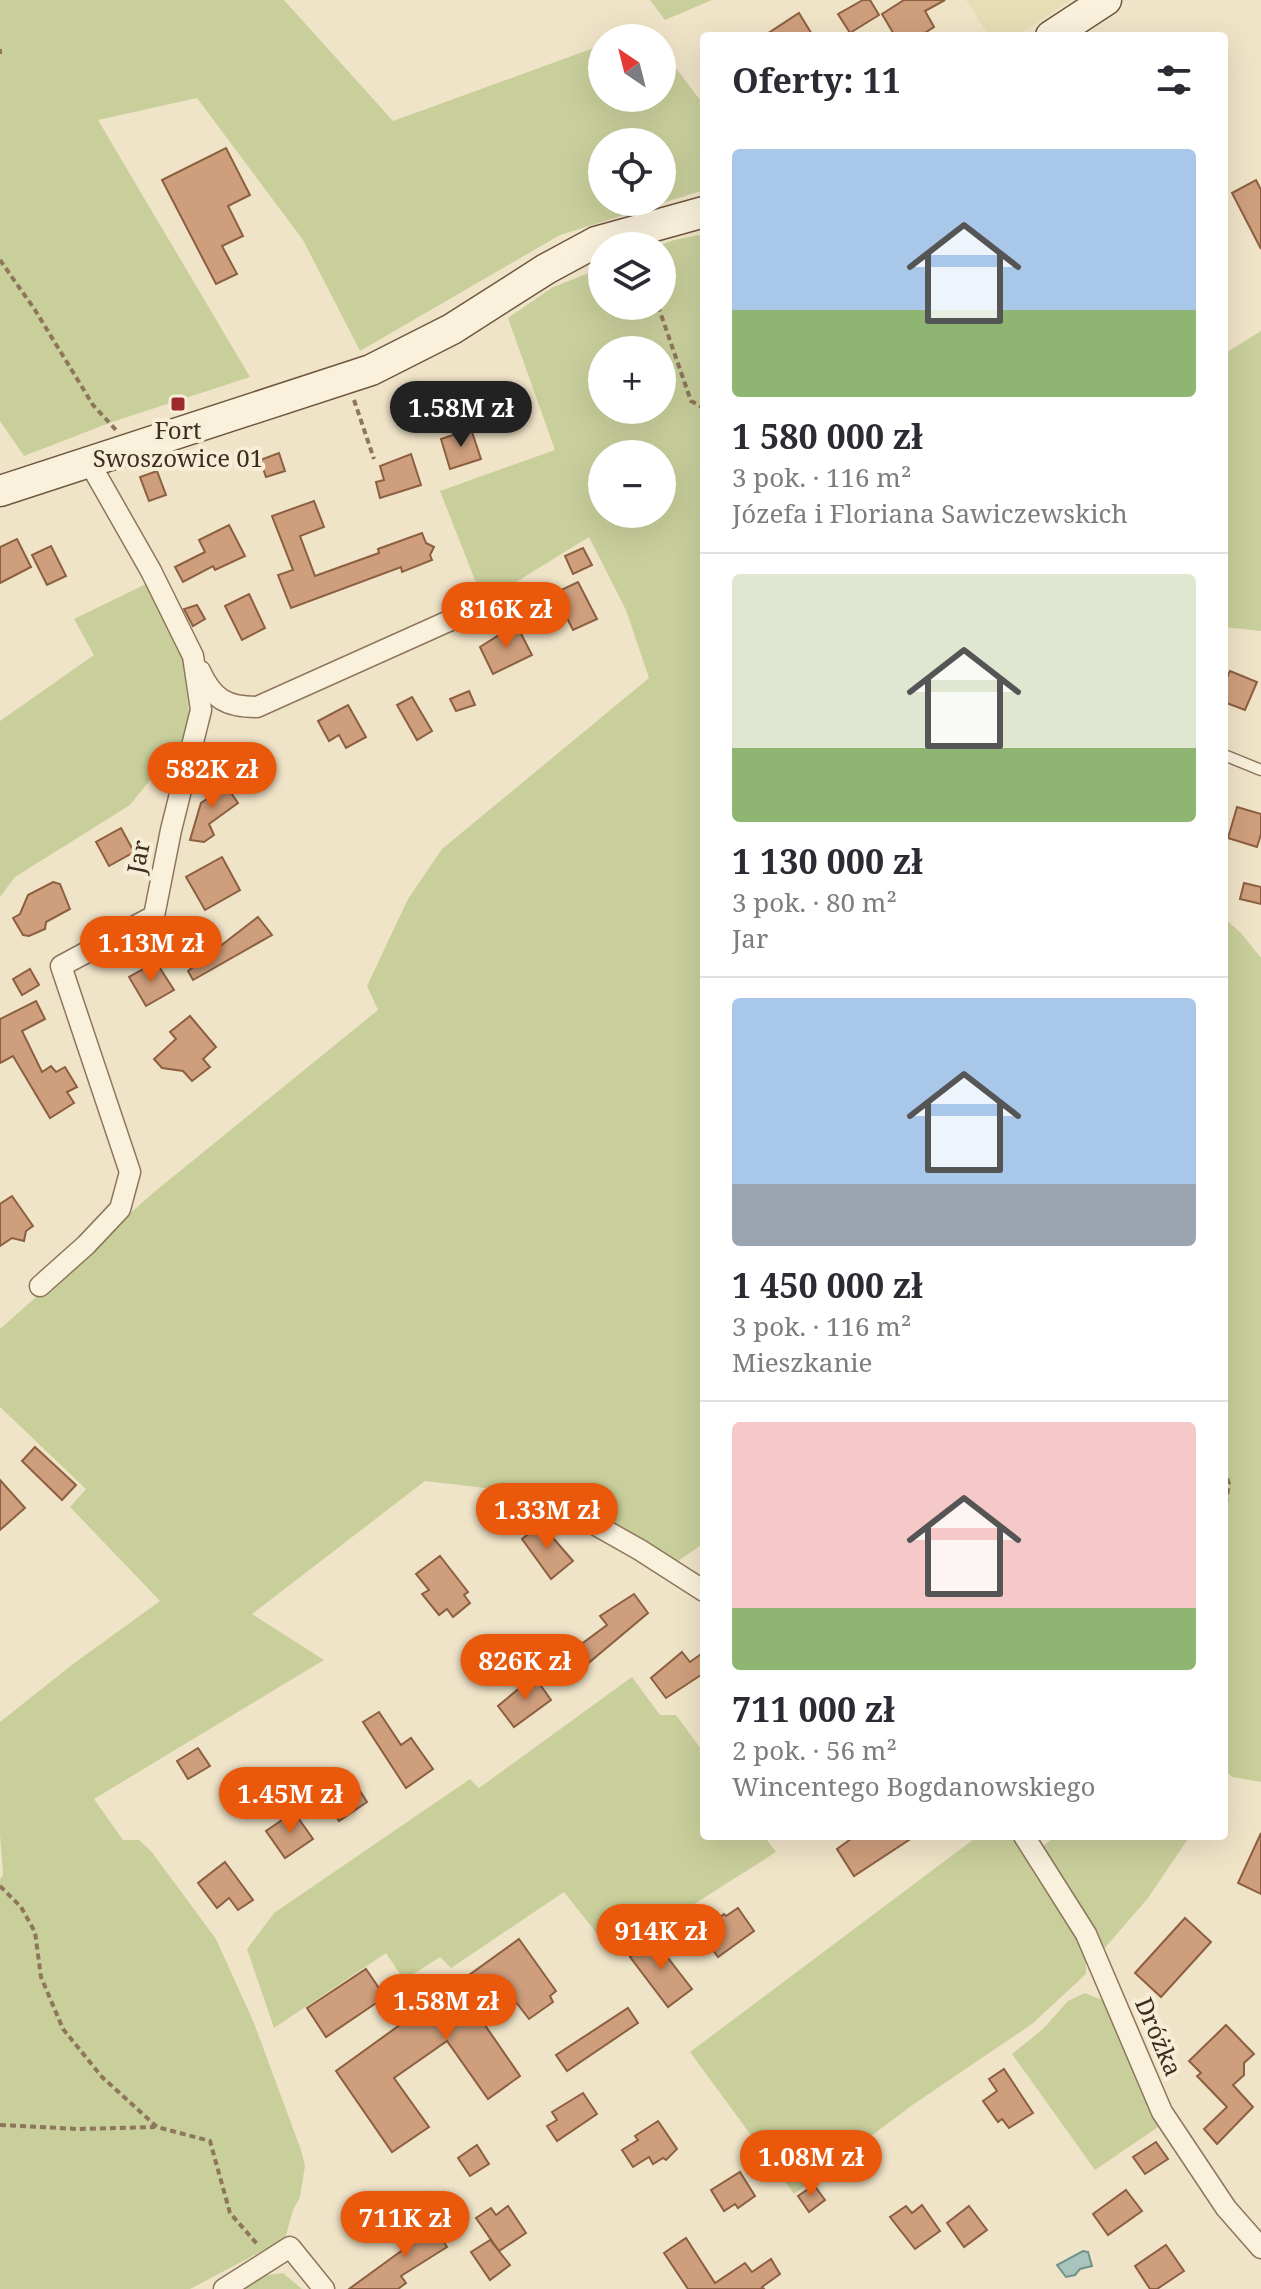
<!DOCTYPE html>
<html lang="pl">
<head>
<meta charset="utf-8">
<style>
  body { margin:0; font-family:"Noto Serif",serif; background:#f7f7f7; color:#2b2b33; height:100vh; display:flex; flex-direction:column; font-size:30px; white-space:nowrap }
  * { box-sizing:border-box; margin:0 }
  p { font-size:26px; color:#7c7c81 }
  .icon { flex:none; width:44px; height:44px; fill:none; stroke:currentColor; stroke-width:2; stroke-linecap:round; stroke-linejoin:round }
  .map { position:relative; flex:1; overflow:hidden }
  .sheet { position:absolute; left:700px; top:32px; width:528px; height:1808px; display:flex; flex-direction:column; background:#fff; border-radius:8px; box-shadow:0 8px 32px #0002 }
  .sheet>* { flex:none }
  .needle { width:52px; rotate:325deg }
  .fabs { position:absolute; left:588px; top:24px; display:grid; gap:16px }
  .fabs a { display:grid; place-items:center; width:88px; height:88px; border-radius:50%; background:#fff; box-shadow:0 8px 32px #0002; font-size:40px }
  .price { position:absolute; translate:-50% -68px; padding:0 18px; border-radius:28px; background:#ea580c; color:#fff; font-size:26px; line-height:52px; filter:drop-shadow(0 2px 4px #0008) }
  .price::after { content:''; position:absolute; left:50%; top:48px; width:24px; height:18px; margin-left:-12px; background:inherit; clip-path:polygon(0 0,100% 0,50% 100%) }
  .price.selected { background:#222; color:#fff }
  ul { padding:0; list-style:none }
  li { display:grid; align-content:center; gap:16px; height:424px; padding:0 32px }
  li+li { border-top:2px solid #e1e1e2 }
  li span { display:grid; place-items:center; height:248px; border-radius:8px; color:#555 }
  li>.icon { margin-inline-start:auto }
  span .icon { width:144px; height:144px; fill:#fffc; stroke-width:1 }
  li b { font-size:34px }
  h2 { display:flex; justify-content:space-between; align-items:center; height:96px; padding:0 32px; font-size:34px }
  .map>svg:first-child { display:block }
</style>
</head>
<body>
<div class="map">
<svg width="1261" height="2289" viewBox="0 0 1261 2289">
  <rect width="100%" height="100%" fill="#f0e4c8"/>
  <!-- farmland -->
  <polygon fill="#e6deb5" points="966,0 1071,0 1017,36 989,36"/>
  <!-- green -->
  <g fill="#c9cf9b" fill-rule="evenodd">
    <path d="M0,0H284L393,121L602,45V98H662V50L704,105V190L560,235L360,351L303,240L197,98L98,120L250,377L112,422L24,456L0,421ZM602,142H662V202H602Z"/>
    <polygon points="650,0 712,0 665,20"/>
    <path d="M704,234V1543L671,1566L553,1503L494,1489L425,1481L252,1614L324,1660L94,1799L123,1840H139L151,1851L216,1939L254,2023L301,2150L305,2166L300,2197L293,2210L285,2239L190,2289H0V1879L3,1875L0,1834V1722L73,1664L160,1601L70,1507L86,1489L0,1407V1329L153,1193L378,1010L367,986L408,899L442,849L649,678L626,610L589,537L503,590L482,598L440,491L555,450L508,318L553,287L602,268V306H662V246H658L674,240ZM602,350H662V410H602ZM602,454H662V514H602Z"/>
    <polygon points="1261,331 1261,631 1224,627 1224,354"/>
    <polygon points="150,582 180,642 191,729 130,805 15,877 0,897 0,721 94,655 74,619"/>
    <polygon points="1224,918 1241,933 1261,958 1261,1782 1232,1777 1224,1770"/>
    <polygon points="632,1677 660,1715 676,1715 704,1753 704,1836 764,1836 776,1852 614,1955 564,1892 451,1968 440,1957 404,1980 386,1953 274,2028 247,1949 274,1913 470,1779 479,1788"/>
    <polygon points="978,1836 1015,1836 1067,1920 1086,1955 1086,1974 1032,2024 911,2106 794,2194 690,2052"/>
    <polygon points="1056,1836 1190,1836 1148,1898 1104,1949 1039,1849"/>
    <path d="M1085,1993L1107,2002C1127,2042 1139,2086 1161,2125L1095,2170L1012,2054L1043,2029L1068,2001Z"/>
    <polygon points="283,2273 302,2289 238,2289 260,2276"/>
  </g>
  <!-- water -->
  <polygon fill="#a9c4bc" stroke="#6f938a" stroke-width="2" points="1083,2251 1088,2252 1092,2266 1080,2269 1075,2275 1066,2277 1057,2265"/>
  <!-- building -->
  <g fill="#cf9f7d" stroke="#8d5f41" stroke-width="2">
    <polygon points="863,0 870,0 879,15 850,33 838,14"/>
    <polygon points="904,0 945,0 925,11 934,27 920,36 895,36 882,14"/>
    <polygon points="799,13 813,36 764,36"/>
    <polygon points="226,148 250,195 228,206 243,236 222,246 237,274 216,284 162,180"/>
    <polygon points="1256,180 1261,190 1261,249 1232,193"/>
    <polygon points="471,429 481,459 450,469 441,439"/>
    <polygon points="279,453 285,471 266,477 260,460"/>
    <polygon points="411,454 421,485 380,498 376,482 384,480 380,466"/>
    <polygon points="157,471 166,495 149,501 140,477"/>
    <polygon points="314,501 324,527 300,536 315,576 379,553 378,549 422,533 426,543 434,547 430,555 432,560 402,572 401,567 291,608 278,575 293,570 272,516"/>
    <polygon points="229,525 245,556 215,570 213,566 183,582 175,567 205,552 199,540"/>
    <polygon points="17,539 31,567 0,583 0,547"/>
    <polygon points="51,546 66,576 47,585 32,555"/>
    <polygon points="583,548 592,565 573,574 565,556"/>
    <polygon points="578,582 597,619 573,630 567,618 554,624 542,599"/>
    <polygon points="249,594 265,628 242,640 225,606"/>
    <polygon points="197,605 205,619 193,626 184,609"/>
    <polygon points="516,624 532,655 493,674 480,647"/>
    <polygon points="1230,671 1257,682 1245,710 1224,702 1224,684"/>
    <polygon points="469,691 475,705 456,711 450,699"/>
    <polygon points="412,697 432,731 417,740 397,705"/>
    <polygon points="348,705 366,737 346,748 339,735 329,741 318,721"/>
    <polygon points="220,777 238,803 209,824 214,835 204,842 190,840 201,803 210,797 205,789"/>
    <polygon points="1237,807 1261,814 1261,834 1257,847 1228,838"/>
    <polygon points="121,828 134,852 109,866 96,842"/>
    <polygon points="222,857 240,890 205,910 186,877"/>
    <polygon points="53,882 60,884 70,909 46,922 45,929 29,936 23,935 13,918 20,914 28,895"/>
    <polygon points="1244,883 1261,887 1261,904 1240,899"/>
    <polygon points="258,917 272,935 193,980 188,971"/>
    <polygon points="156,962 174,990 146,1006 129,977"/>
    <polygon points="30,969 39,985 22,995 13,979"/>
    <polygon points="36,1001 45,1019 22,1031 42,1072 51,1066 56,1072 65,1067 77,1087 67,1092 74,1103 50,1118 13,1056 0,1063 0,1019"/>
    <polygon points="190,1016 216,1047 203,1059 210,1067 192,1081 183,1071 162,1068 154,1059 176,1039 170,1032"/>
    <polygon points="12,1196 33,1226 26,1231 24,1241 12,1238 0,1246 0,1204"/>
    <polygon points="35,1447 76,1485 62,1500 22,1461"/>
    <polygon points="0,1480 25,1508 0,1530"/>
    <polygon points="541,1524 573,1561 551,1579 522,1539"/>
    <polygon points="440,1556 468,1592 464,1595 470,1603 453,1617 447,1609 439,1615 422,1594 429,1590 416,1574"/>
    <polygon points="634,1594 648,1613 573,1676 560,1660 607,1625 600,1616"/>
    <polygon points="682,1652 690,1662 704,1652 704,1673 666,1698 651,1678"/>
    <polygon points="534,1676 551,1700 514,1727 498,1706"/>
    <polygon points="379,1712 401,1745 411,1738 433,1769 406,1788 363,1722"/>
    <polygon points="198,1748 210,1766 188,1779 177,1761"/>
    <polygon points="348,1772 367,1802 339,1821 323,1796 331,1791 327,1786"/>
    <polygon points="294,1812 313,1839 285,1858 266,1831"/>
    <polygon points="1261,1833 1261,1894 1238,1883"/>
    <polygon points="855,1836 915,1836 854,1876 837,1849"/>
    <polygon points="225,1862 253,1900 238,1910 229,1898 217,1908 198,1883"/>
    <polygon points="738,1908 754,1931 718,1957 700,1932 724,1914 726,1916"/>
    <polygon points="1185,1918 1211,1942 1161,1997 1135,1973"/>
    <polygon points="658,1937 668,1952 665,1954 692,1989 668,2007 630,1957"/>
    <polygon points="519,1939 556,1991 550,1996 553,2002 529,2019 509,1993 478,2015 520,2076 488,2099 447,2041 394,2078 429,2127 392,2152 336,2071"/>
    <polygon points="366,1969 385,1997 326,2037 307,2008"/>
    <polygon points="628,2008 638,2023 567,2071 556,2055"/>
    <polygon points="1226,2025 1254,2054 1244,2063 1244,2075 1233,2085 1253,2107 1217,2144 1204,2129 1227,2107 1197,2076 1201,2073 1189,2061"/>
    <polygon points="1004,2069 1033,2113 1009,2128 1002,2119 998,2122 983,2101 997,2091 989,2079"/>
    <polygon points="583,2093 597,2114 557,2141 547,2126 557,2120 552,2112"/>
    <polygon points="658,2121 677,2149 666,2160 663,2158 653,2164 649,2157 633,2167 622,2150 638,2140 635,2136"/>
    <polygon points="1156,2142 1168,2159 1145,2174 1133,2157"/>
    <polygon points="477,2145 489,2164 470,2176 458,2158"/>
    <polygon points="740,2172 755,2196 738,2208 735,2204 724,2211 711,2190"/>
    <polygon points="814,2185 825,2200 809,2212 798,2196"/>
    <polygon points="1126,2190 1142,2211 1108,2235 1093,2214"/>
    <polygon points="426,2192 436,2207 420,2217 412,2202"/>
    <polygon points="922,2205 940,2231 915,2249 890,2217 906,2206 912,2213"/>
    <polygon points="508,2206 526,2233 499,2251 476,2218 491,2208 496,2215"/>
    <polygon points="969,2206 987,2230 964,2247 947,2223"/>
    <polygon points="429,2219 447,2247 401,2276 406,2283 398,2289 349,2289 408,2246 402,2236"/>
    <polygon points="686,2238 715,2283 745,2263 752,2272 771,2259 780,2274 762,2287 764,2289 688,2289 664,2253"/>
    <polygon points="490,2240 510,2265 490,2280 471,2252"/>
    <polygon points="1166,2245 1184,2271 1157,2289 1150,2289 1135,2266"/>
  </g>
  <g fill="none" stroke-linecap="round" stroke-linejoin="round">
    <!-- lane casing -->
    <g stroke="#8d765c" stroke-width="13">
      <polyline id="lane" points="1224,755 1261,770"/>
    </g>
    <!-- street casing -->
    <g stroke="#8d765c" stroke-width="23">
      <g id="street">
        <path d="M200,671C213,699 226,707 257,707L500,598"/>
        <polyline points="40,1286 86,1245 120,1209 130,1172 61,966 154,916 171,830 201,710 193,656 151,571 89,462"/>
        <polyline points="557,1503 640,1550 704,1591"/>
        <polyline points="1024,1836 1086,1934 1162,2112 1226,2208 1261,2248"/>
        <polyline points="224,2289 290,2247 324,2289"/>
      </g>
    </g>
    <!-- secondary casing -->
    <g stroke="#6f573f" stroke-width="33">
      <g id="secondary">
        <polyline points="1051,36 1106,0"/>
        <polyline points="0,491 371,370 452,329 546,269 596,242 704,212"/>
      </g>
    </g>
    <!-- path -->
    <g stroke="#8d765c" stroke-width="4" stroke-dasharray="6 4" stroke-linecap="butt">
      <polyline points="0,49 0,54"/>
      <polyline points="0,260 35,310 93,405 116,430"/>
      <polyline points="658,306 691,401 704,408"/>
      <polyline points="354,400 374,459"/>
      <polyline points="1224,1469 1229,1484 1224,1514"/>
      <polyline points="0,1886 21,1907 35,1932 41,1977 63,2029 102,2077 157,2127 210,2141 230,2213 258,2245"/>
      <polyline points="0,2125 78,2129 155,2127"/>
    </g>
    <!-- lane -->
    <use href="#lane" stroke="#faf1dc" stroke-width="10"/>
    <!-- street -->
    <use href="#street" stroke="#faf1dc" stroke-width="20"/>
    <!-- secondary -->
    <use href="#secondary" stroke="#faf1dc" stroke-width="30"/>
  </g>
  <!-- markers -->
  <rect fill="#9e2a2b" stroke="#f7eed8" stroke-width="3" x="170" y="396" width="16" height="16" rx="4"/>
  <g text-anchor="middle" stroke-width="8" stroke-linejoin="round" paint-order="stroke">
    <!-- poi labels -->
    <g font-size="24" fill="#3d2e20" stroke="#f7eed8">
      <text x="178" y="439">Fort<tspan x="178" dy="28">Swoszowice 01</tspan></text>
    </g>
    <!-- street labels -->
    <g font-size="24" fill="#3d2e20" stroke="#f7eed8">
      <text transform="translate(139 857) rotate(-79)" y="8">Jar</text>
      <text transform="translate(1158 2037) rotate(67)" y="8">Dróżka</text>
    </g>
  </g>
</svg>
<div class="fabs">
<a><svg class="needle" viewBox="-14 -14 28 28"><path d="M0-13l5 13h-10z" fill="#e53935"/><path d="M0 13l5-13h-10z" fill="#7c7c81"/></svg></a>
<a><svg class="icon" aria-label="locate" viewBox="0 0 24 24"><circle cx="12" cy="12" r="6"/><path d="M12 2v4M12 18v4M2 12h4M18 12h4"/></svg></a>
<a><svg class="icon" aria-label="layers" viewBox="0 0 24 24"><path d="M12 4l9 5-9 5-9-5zM3 14l9 5 9-5"/></svg></a>
<a>+</a>
<a>−</a>
</div>
<b class="price selected" style="left:461px;top:449px">1.58M zł</b>
<b class="price" style="left:506px;top:650px">816K zł</b>
<b class="price" style="left:212px;top:810px">582K zł</b>
<b class="price" style="left:151px;top:984px">1.13M zł</b>
<b class="price" style="left:547px;top:1551px">1.33M zł</b>
<b class="price" style="left:525px;top:1702px">826K zł</b>
<b class="price" style="left:290px;top:1835px">1.45M zł</b>
<b class="price" style="left:661px;top:1972px">914K zł</b>
<b class="price" style="left:446px;top:2042px">1.58M zł</b>
<b class="price" style="left:811px;top:2198px">1.08M zł</b>
<b class="price" style="left:405px;top:2259px">711K zł</b>
<section class="sheet">
<h2>Oferty: 11<svg class="icon" aria-label="filters" viewBox="0 0 24 24"><path d="M4 7h16M4 17h16"/><circle cx="9" cy="7" r="2"/><circle cx="15" cy="17" r="2"/></svg></h2>
<ul>
<li><span style="background:linear-gradient(#a9c7e8 65%,#8fb573 0)"><svg class="icon" aria-label="home" viewBox="0 0 24 24"><path d="M3 11l9-7 9 7M6 9v11h12V9"/></svg></span><div><b>1 580 000 zł</b><p>3 pok. · 116 m²</p><p>Józefa i Floriana Sawiczewskich</p></div></li>
<li><span style="background:linear-gradient(#dfe7d0 70%,#8fb573 0)"><svg class="icon" aria-label="home" viewBox="0 0 24 24"><path d="M3 11l9-7 9 7M6 9v11h12V9"/></svg></span><div><b>1 130 000 zł</b><p>3 pok. · 80 m²</p><p>Jar</p></div></li>
<li><span style="background:linear-gradient(#a9c7e8 75%,#9aa5b1 0)"><svg class="icon" aria-label="home" viewBox="0 0 24 24"><path d="M3 11l9-7 9 7M6 9v11h12V9"/></svg></span><div><b>1 450 000 zł</b><p>3 pok. · 116 m²</p><p>Mieszkanie</p></div></li>
<li><span style="background:linear-gradient(#f6c9c9 75%,#8fb573 0)"><svg class="icon" aria-label="home" viewBox="0 0 24 24"><path d="M3 11l9-7 9 7M6 9v11h12V9"/></svg></span><div><b>711 000 zł</b><p>2 pok. · 56 m²</p><p>Wincentego Bogdanowskiego</p></div></li>
</ul>
</section>
</div>
</body>
</html>
